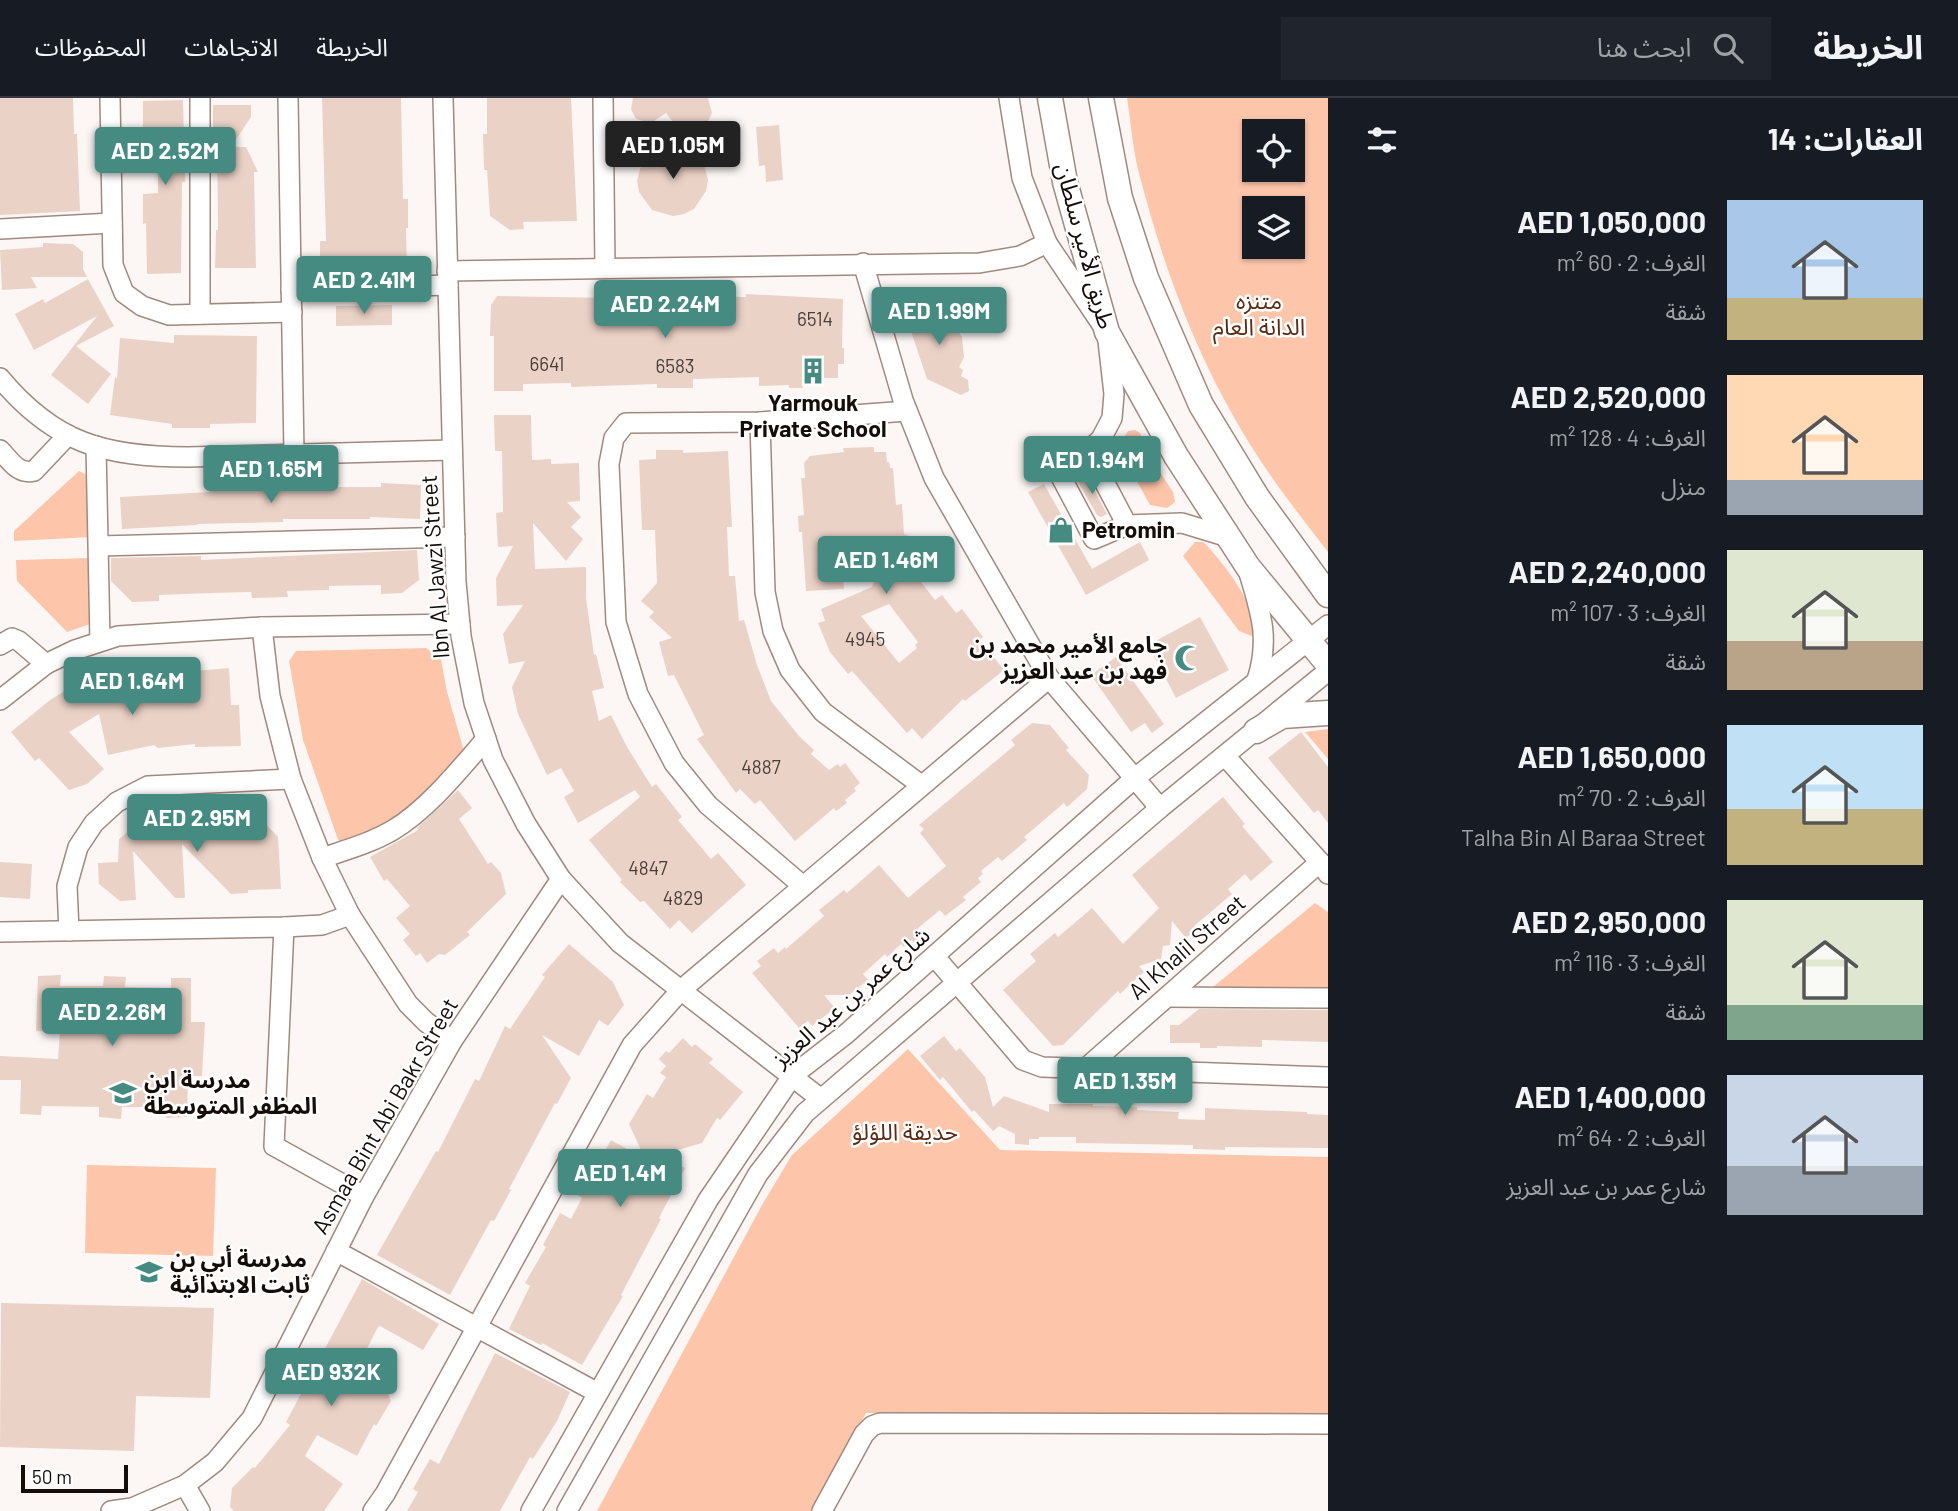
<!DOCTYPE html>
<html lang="ar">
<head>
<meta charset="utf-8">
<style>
  body { margin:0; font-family:Barlow,"Noto Sans Arabic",sans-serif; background:#20242c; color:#f1f3f6; direction:rtl; height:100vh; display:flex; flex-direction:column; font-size:26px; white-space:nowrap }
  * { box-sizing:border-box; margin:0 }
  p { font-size:23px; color:#9ea1a6 }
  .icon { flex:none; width:38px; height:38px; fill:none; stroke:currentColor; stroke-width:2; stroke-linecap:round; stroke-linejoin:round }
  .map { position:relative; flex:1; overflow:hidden; direction:ltr }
  .sheet { display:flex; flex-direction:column; background:#171b24; width:630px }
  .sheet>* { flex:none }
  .controls { position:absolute; left:1242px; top:21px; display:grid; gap:14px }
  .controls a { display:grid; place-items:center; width:63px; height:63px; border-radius:0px; background:#171b24; box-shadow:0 2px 5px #0004; font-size:35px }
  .scale { position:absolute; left:21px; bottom:18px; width:107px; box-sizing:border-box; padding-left:7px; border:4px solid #150d09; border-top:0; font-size:19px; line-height:24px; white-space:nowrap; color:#150d09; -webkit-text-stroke:5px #fff; paint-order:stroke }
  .price { position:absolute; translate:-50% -60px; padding:0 16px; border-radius:7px; background:#468b81; color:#fff; font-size:23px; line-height:46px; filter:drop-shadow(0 2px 4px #0008) }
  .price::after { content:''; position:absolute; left:50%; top:42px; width:21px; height:16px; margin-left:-10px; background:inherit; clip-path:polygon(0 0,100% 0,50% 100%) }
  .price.selected { background:#222; color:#fff }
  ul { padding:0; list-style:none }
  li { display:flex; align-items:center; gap:21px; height:175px; padding:0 35px }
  li span { display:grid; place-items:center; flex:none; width:196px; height:140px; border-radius:0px; color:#555 }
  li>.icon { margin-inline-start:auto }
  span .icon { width:84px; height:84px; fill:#fffc; stroke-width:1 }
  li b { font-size:30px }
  h2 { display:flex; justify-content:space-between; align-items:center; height:84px; padding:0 35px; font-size:30px }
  header { display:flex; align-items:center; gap:42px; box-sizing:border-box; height:98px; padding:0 35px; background:#171b24; border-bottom:2px solid #363941 }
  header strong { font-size:33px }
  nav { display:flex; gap:38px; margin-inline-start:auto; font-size:24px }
  .search { width:490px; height:63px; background:#20242c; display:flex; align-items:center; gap:18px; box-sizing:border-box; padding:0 24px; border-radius:0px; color:#9ea1a6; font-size:26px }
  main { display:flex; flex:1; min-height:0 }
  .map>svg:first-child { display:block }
</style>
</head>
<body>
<header>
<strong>الخريطة</strong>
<div class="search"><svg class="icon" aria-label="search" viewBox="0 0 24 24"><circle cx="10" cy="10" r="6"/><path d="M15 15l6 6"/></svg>ابحث هنا</div>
<nav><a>الخريطة</a><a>الاتجاهات</a><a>المحفوظات</a></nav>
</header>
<main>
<section class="sheet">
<h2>العقارات: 14<svg class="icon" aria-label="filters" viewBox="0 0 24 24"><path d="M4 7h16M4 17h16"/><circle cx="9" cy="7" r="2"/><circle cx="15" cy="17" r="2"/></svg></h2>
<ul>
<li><span style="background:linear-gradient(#a9c7e8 70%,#c2b280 0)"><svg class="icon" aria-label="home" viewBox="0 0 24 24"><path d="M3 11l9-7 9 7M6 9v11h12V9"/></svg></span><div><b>AED 1,050,000</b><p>الغرف: 2 · 60 m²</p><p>شقة</p></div></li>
<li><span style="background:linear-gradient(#ffd9b3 75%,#9aa5b1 0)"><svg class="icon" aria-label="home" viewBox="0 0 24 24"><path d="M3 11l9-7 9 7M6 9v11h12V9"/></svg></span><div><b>AED 2,520,000</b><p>الغرف: 4 · 128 m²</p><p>منزل</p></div></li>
<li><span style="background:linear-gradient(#dfe7d0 65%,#b9a48a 0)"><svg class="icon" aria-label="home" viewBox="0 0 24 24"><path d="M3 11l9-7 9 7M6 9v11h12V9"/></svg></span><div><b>AED 2,240,000</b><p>الغرف: 3 · 107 m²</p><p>شقة</p></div></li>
<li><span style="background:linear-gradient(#bfe0f5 60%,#c2b280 0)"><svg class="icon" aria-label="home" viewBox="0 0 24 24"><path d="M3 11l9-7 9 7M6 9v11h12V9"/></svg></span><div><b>AED 1,650,000</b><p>الغرف: 2 · 70 m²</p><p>Talha Bin Al Baraa Street</p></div></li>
<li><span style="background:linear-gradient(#dfe7d0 75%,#7fa58c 0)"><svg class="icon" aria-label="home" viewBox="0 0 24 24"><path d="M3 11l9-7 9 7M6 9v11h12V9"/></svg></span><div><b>AED 2,950,000</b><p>الغرف: 3 · 116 m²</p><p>شقة</p></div></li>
<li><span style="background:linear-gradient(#c9d6e8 65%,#9aa5b1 0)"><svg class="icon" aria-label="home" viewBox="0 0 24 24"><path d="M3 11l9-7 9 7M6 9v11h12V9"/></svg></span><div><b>AED 1,400,000</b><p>الغرف: 2 · 64 m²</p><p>شارع عمر بن عبد العزيز</p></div></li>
</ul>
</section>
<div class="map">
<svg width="1328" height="1413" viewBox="0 0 1328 1413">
  <rect width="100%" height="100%" fill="#fcf7f5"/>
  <!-- green -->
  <g fill="#fdc6ab" fill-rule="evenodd">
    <path d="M1127,0H1328V454C1293,409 1258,364 1231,314C1190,241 1161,160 1140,79C1133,54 1131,26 1127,0ZM1255,33H1293V72H1255ZM1255,110H1293V149H1255Z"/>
    <polygon points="1135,332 1140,335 1152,362 1173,394 1175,404 1167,410 1150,407 1118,349 1128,333"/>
    <polygon points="79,373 89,378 92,439 14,443 14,433"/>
    <path d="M1195,444H1203C1218,458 1244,492 1250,512C1253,520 1253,530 1254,539L1239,533L1183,458Z"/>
    <polygon points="90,460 93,525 67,534 17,483 16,462"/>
    <polygon points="426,550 441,561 447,594 464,653 407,715 341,750 303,642 289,563 296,553"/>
    <polygon points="1328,631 1328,661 1305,634"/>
    <polygon points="1315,805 1328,814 1328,892 1207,894"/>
    <polygon points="908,951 1000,1052 1328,1059 1328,1319 866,1315 816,1413 597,1413 762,1107 792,1057"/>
    <polygon points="87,1067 216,1070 213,1158 85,1155"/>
  </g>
  <!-- building -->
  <g fill="#ebd2c7" fill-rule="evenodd">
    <polygon points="0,0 73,0 74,36 77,36 80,113 0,117"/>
    <polygon points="322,0 401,0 403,101 408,101 408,130 406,130 407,171 360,173 360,176 320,176 320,143 326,143"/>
    <polygon points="487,0 571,0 577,123 523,124 524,131 510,132 490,118 487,72 484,72 483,36 487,36"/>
    <polygon points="633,0 708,0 712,15 706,27 687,36 676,28 666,15 651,25 636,21 631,11"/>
    <polygon points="183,2 185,84 182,84 181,175 147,176 146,125 143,126 143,96 158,95 158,40 143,40 143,3"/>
    <polygon points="213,7 251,7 251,19 231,49 246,49 258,74 254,74 256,170 215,170 216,132 218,132 217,38 213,38"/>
    <polygon points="779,27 783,82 766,84 765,67 759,68 756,29"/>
    <polygon points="666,48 684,48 699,60 705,70 708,82 706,93 694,111 684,116 673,118 652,112 639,94 637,83 640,71 645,61 655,52"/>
    <polygon points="43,145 73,146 83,154 83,171 87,179 31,179 37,190 2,192 0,152 43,149"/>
    <polygon points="88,181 114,228 76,248 111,276 88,306 51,277 97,218 34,252 15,216 43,201 45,205"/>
    <polygon points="658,193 688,193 688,198 746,199 746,196 843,201 842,250 844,250 844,266 838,266 838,280 819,280 819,285 803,285 803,290 789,290 789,287 759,288 759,279 693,281 693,290 657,290 657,286 571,289 571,285 523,286 523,293 494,293 494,238 490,238 491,207 497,198 614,200 614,197 658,198"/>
    <polygon points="926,197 934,198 942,206 940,212 943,215 942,218 954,227 962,239 964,259 959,269 963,272 961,278 968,282 969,293 961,297 927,281 910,230"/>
    <polygon points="392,207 392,227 336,228 336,208"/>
    <polygon points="174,237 257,238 256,325 210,326 210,330 172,330 172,326 110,317 115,279 117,281 120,240 174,245"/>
    <polygon points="494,317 531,317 532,362 551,361 551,366 579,365 580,403 567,404 581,419 571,429 583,441 566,463 533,425 535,471 586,469 586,500 594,557 596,556 604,590 592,593 599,623 611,617 627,649 652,689 656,686 682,719 678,722 711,761 718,755 746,787 692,835 679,822 670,831 644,803 640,804 620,784 622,782 589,742 640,699 635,692 578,725 564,699 574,693 561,670 547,677 518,616 512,589 525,563 509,566 503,536 523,507 497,508 496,480 513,448 498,449 496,415 503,414 502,353 495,353"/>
    <path d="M874,349V354H886L887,364H889L890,370H893L896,407L902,406L904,436L931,446L917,479L935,502L942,497L956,515L962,511L983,539L980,542L1004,572L965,603L963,601L922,641L912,630L907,635L852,573L848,576L830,554L818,525L825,523L821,511L872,489L889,442L841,445L844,491L806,493L802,434H799L798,418L804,417L801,380H805L804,365L810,358L844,354L843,350ZM889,506L918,544L915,547L917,550L899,565L861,518Z"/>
    <polygon points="656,352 683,352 683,355 728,353 732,429 727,429 729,478 735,478 739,523 744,522 757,567 771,603 799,638 814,652 811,656 829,672 838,666 840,669 845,665 860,685 854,690 856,693 845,702 847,705 836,713 834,710 795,743 760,702 755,706 740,691 736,695 697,641 704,637 674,577 668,578 659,544 672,540 649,519 654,514 641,503 657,485 655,432 642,432 639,362 656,361"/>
    <polygon points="1086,376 1107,416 1101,419 1097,417 1078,384 1080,379"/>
    <polygon points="251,385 329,387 329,389 381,389 381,385 421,387 420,421 370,419 370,421 283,421 283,424 197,426 197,427 122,431 120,399 209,394 209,389 251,389"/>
    <polygon points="1044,386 1092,471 1140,444 1149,462 1086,497 1028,394"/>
    <polygon points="417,452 419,482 402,495 381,496 381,487 329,488 329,492 287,493 288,499 252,500 251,494 211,495 159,497 159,503 132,504 111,483 111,460 201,458 201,462"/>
    <polygon points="1200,519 1229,572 1176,600 1148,547"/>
    <polygon points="1116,559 1164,626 1152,635 1145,625 1131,634 1091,577"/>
    <polygon points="184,567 184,574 229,570 231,607 239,607 241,648 195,649 195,646 158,650 154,647 108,657 99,616 69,634 104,671 87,686 69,692 39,660 35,663 11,634 50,602 84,581 121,570"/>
    <polygon points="1032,625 1050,627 1069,650 1066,652 1089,677 1087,691 1067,709 1064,705 1024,739 1027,742 1002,763 998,759 981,773 983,776 978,780 981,784 963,799 966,802 945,818 940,812 918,830 924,838 915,846 912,842 904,849 901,846 887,859 885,856 863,876 868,882 849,897 824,897 835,910 812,928 808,923 799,930 752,875 761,868 757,863 774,850 778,855 785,849 786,851 824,818 819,812 844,792 847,795 879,767 908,800 946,768 920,735 924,731 919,727 1015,647 1011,642"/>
    <polygon points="1301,634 1328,669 1328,725 1318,712 1314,715 1268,660"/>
    <polygon points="458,692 472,710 459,721 488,766 491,764 501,775 506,796 467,834 470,837 445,857 439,856 427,865 420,855 416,858 403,842 410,836 396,820 410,808 387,781 384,783 370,759 418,732 417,730"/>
    <polygon points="1223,699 1245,726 1242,728 1273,764 1251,783 1245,776 1228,791 1232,796 1194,828 1196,831 1186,840 1172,823 1170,847 1163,848 1161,861 1139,868 1144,874 1120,896 1118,893 1063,947 1053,948 1003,892 1036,863 1030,856 1055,835 1058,839 1092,810 1123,846 1159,810 1132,777"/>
    <polygon points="253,713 278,739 281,791 248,792 248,795 231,796 182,746 185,800 175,800 133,753 136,802 120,803 99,786 98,765 118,764 119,741 145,720 227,718 227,714"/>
    <polygon points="0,764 32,766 30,801 0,799"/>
    <polygon points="569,846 613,884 624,907 608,928 599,922 579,958 542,937 571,980 557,1006 555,1005 509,1091 511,1092 494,1123 491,1122 450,1197 377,1157 436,1053 438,1054 475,981 479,983 505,928 510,931 545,879 542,877"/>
    <polygon points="61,877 60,888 103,888 104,878 126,879 125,889 171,890 171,880 191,880 191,924 205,924 202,978 188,978 187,1019 166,1020 166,1009 122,1009 121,1021 99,1019 99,1009 42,1008 41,1017 20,1016 21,982 0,982 0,958 58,961 60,934 36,933 38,878"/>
    <polygon points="1199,911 1328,912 1328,944 1262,942 1262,949 1217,948 1217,950 1200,950 1200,945 1170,945 1170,927 1179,927"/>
    <polygon points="944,938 956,953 960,950 985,979 993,1009 1004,998 1049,1014 1049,1006 1093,1006 1093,1008 1137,1009 1137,1012 1179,1014 1178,1021 1205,1022 1205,1010 1307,1014 1307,1016 1328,1017 1328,1050 1225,1049 1225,1052 1193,1051 1193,1047 1076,1045 1076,1039 1039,1039 1039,1041 1029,1041 1029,1047 1015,1046 1015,1036 999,1028 993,1033 974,1012 972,1014 943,979 940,982 920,958"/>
    <polygon points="683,940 692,949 695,946 713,961 709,965 743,994 720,1022 717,1020 702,1045 660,1057 685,1070 659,1120 661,1121 621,1197 623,1198 582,1267 542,1245 541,1247 509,1231 530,1188 525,1185 546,1149 543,1147 560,1115 571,1121 582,1100 578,1097 587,1079 590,1080 611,1042 645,1061 629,1026 647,996 653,1000 666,979 660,975 666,968 659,961 666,953 669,955"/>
    <polygon points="362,1181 439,1226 423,1252 380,1228 378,1229 357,1270 384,1286 391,1303 376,1328 374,1326 357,1358 317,1337 305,1358 343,1386 324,1413 234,1413 230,1409 232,1390 253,1369 255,1370 290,1327 286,1324"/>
    <polygon points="1,1205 214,1210 210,1300 136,1298 134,1353 0,1349"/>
    <polygon points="495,1255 570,1294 557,1323 533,1361 530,1359 500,1413 407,1413 418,1394 413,1391 430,1361 439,1366"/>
  </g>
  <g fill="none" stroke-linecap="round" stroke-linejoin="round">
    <!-- minor casing -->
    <g stroke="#a0897f" stroke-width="22">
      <g id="minor">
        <polyline points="110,0 113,167 124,195 142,208 169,217 292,214"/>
        <polyline points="200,0 200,216"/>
        <polyline points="288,0 294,356"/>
        <polyline points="443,0 456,484 461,538 474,605 493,662 526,726 561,781 620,845 821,1001"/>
        <polyline points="603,0 605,169"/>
        <polyline points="1009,0 1022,80 1047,145 1107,234 1114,296 1112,320 1101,341 1088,353 1127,427 1182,425 1228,439"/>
        <polyline points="0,131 112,125"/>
        <polyline points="863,165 903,302 934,380 1049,580 1160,710"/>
        <polyline points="447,173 979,165 1020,158 1047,145"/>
        <polyline points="291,192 448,187"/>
        <path d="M0,280C54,345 105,359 188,359L452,352"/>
        <polyline points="760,324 765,494 773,533 790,572 823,614 921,687"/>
        <polyline points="96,348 100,543"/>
        <path d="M0,352C10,362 18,377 34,373L68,337"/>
        <polyline points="1088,353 1059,375 1094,441 1127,427"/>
        <polyline points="99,448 455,439"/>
        <path d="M1249,475C1261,515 1270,541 1257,582"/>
        <polyline points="262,529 270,598 291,681 322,760 350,817 408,906 426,924 452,943"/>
        <polyline points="0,547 12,540 19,543 46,566"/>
        <polyline points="0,602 46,566 75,552 118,538 262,529 460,526"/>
        <polyline points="1225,658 1320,764 1328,776"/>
        <path d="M322,760C346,752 371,745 393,732C427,712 460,671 486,641"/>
        <polyline points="803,788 708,707 674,665 638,596 616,524 609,366 614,340 626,325 760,324 907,313"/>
        <polyline points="284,829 274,1048 364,1098"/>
        <polyline points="69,833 67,788 78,749 94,725 117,704 148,688 291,681"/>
        <polyline points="0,834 284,829 322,827 350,817"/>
        <polyline points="935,859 1023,962 1042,969 1328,979"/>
        <polyline points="1167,899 1328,900"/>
        <polyline points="1085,971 1320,764"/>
        <polyline points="336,1153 598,1295"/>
        <polyline points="185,1387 200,1413"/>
        <polyline points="111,1413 132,1410 185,1387 215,1364 252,1320 364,1098 452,943 561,781"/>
        <polyline points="373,1413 385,1396 632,947 681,892 1049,580"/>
        <polyline points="531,1413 708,1102 793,977 846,936 1135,680 1328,527"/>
        <polyline points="567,1413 758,1076 805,1015 1160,710 1328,573"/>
        <polyline points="822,1413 864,1336 872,1328 880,1325 1328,1326"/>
      </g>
    </g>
    <!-- major casing -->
    <g stroke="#a0897f" stroke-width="27">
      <g id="major">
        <polyline points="1050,0 1065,84 1107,234 1176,358 1248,469 1328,566"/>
        <polyline points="1101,0 1120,100 1146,180 1201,307 1257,399 1328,497"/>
        <polyline points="1256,633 1282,618 1328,615"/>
      </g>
    </g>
    <!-- minor -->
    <use href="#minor" stroke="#fff" stroke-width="19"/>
    <!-- major -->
    <use href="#major" stroke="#fff" stroke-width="24"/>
  </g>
  <!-- icons -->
  <defs>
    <g id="building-bare" transform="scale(2.1)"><path d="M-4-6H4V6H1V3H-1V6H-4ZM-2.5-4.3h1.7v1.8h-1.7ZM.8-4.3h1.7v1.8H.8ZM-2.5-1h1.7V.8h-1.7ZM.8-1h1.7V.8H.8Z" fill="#468b81" stroke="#fff" stroke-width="2.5" paint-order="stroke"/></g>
    <g id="shop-bare" transform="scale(2.1)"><path d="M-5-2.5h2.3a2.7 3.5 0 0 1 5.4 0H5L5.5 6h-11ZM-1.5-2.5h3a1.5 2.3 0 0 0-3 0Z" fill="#468b81" stroke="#fff" stroke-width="2.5" paint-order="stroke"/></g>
    <g id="mosque-bare" transform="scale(2.1)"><path d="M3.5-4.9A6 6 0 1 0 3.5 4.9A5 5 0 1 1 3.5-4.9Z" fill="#468b81" stroke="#fff" stroke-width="2.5" paint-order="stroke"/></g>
    <g id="school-bare" transform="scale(2.1)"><path d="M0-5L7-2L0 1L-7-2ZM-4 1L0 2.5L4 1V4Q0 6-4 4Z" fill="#468b81" stroke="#fff" stroke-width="2.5" paint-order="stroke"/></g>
  </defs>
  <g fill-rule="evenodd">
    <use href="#building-bare" x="813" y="273"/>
    <use href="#shop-bare" x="1061" y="432"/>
    <use href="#mosque-bare" x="1188" y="560"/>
    <use href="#school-bare" x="123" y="995"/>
    <use href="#school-bare" x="149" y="1174"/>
  </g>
  <g text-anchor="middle" stroke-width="5" stroke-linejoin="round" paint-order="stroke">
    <!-- number labels -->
    <g font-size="19" fill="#4a3e38">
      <text x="815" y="228">6514</text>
      <text x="547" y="273">6641</text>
      <text x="675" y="275">6583</text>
      <text x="865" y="548">4945</text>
      <text x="761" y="676">4887</text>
      <text x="648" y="777">4847</text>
      <text x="683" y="807">4829</text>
    </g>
    <!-- street labels -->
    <g font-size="23" fill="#150d09" stroke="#fff">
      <text transform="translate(1085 148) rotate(75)" y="8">طريق الأمير سلطان</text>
      <text transform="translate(435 469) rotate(-94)" y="8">Ibn Al Jawzi Street</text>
      <text transform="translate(1187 849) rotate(-41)" y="8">Al Khalil Street</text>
      <text transform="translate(851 899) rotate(-41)" y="8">شارع عمر بن عبد العزيز</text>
      <text transform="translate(385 1018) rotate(-60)" y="8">Asmaa Bint Abi Bakr Street</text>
    </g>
    <!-- park labels -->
    <g font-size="23" fill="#5a2c12" stroke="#fff">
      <text x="1259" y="211">متنزه<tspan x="1259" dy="26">الدانة العام</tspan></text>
      <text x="905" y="1042">حديقة اللؤلؤ</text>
    </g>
    <!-- poi labels -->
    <g font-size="23" font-weight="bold" fill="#150d09" stroke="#fff" text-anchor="start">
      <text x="813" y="313" text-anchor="middle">Yarmouk<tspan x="813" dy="26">Private School</tspan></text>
      <text x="1082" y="440">Petromin</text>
      <text x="1167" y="555" text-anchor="end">جامع الأمير محمد بن<tspan x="1167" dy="26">فهد بن عبد العزيز</tspan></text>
      <text x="144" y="990">مدرسة ابن<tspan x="144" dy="26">المظفر المتوسطة</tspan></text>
      <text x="170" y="1169">مدرسة أبي بن<tspan x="170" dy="26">ثابت الابتدائية</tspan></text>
    </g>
  </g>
</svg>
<div class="controls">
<a><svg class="icon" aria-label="locate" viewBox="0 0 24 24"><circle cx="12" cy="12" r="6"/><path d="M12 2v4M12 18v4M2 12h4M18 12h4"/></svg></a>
<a><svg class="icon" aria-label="layers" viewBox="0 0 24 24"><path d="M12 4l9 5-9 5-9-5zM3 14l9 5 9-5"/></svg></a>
</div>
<div class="scale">50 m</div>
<b class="price selected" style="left:673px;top:83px">AED 1.05M</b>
<b class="price" style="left:165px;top:89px">AED 2.52M</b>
<b class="price" style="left:364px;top:218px">AED 2.41M</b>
<b class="price" style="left:665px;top:242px">AED 2.24M</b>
<b class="price" style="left:939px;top:249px">AED 1.99M</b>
<b class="price" style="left:1092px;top:398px">AED 1.94M</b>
<b class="price" style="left:271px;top:407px">AED 1.65M</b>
<b class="price" style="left:886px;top:498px">AED 1.46M</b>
<b class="price" style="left:132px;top:619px">AED 1.64M</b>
<b class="price" style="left:197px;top:756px">AED 2.95M</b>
<b class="price" style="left:112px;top:950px">AED 2.26M</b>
<b class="price" style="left:1125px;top:1019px">AED 1.35M</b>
<b class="price" style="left:620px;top:1111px">AED 1.4M</b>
<b class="price" style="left:331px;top:1310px">AED 932K</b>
</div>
</main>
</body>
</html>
